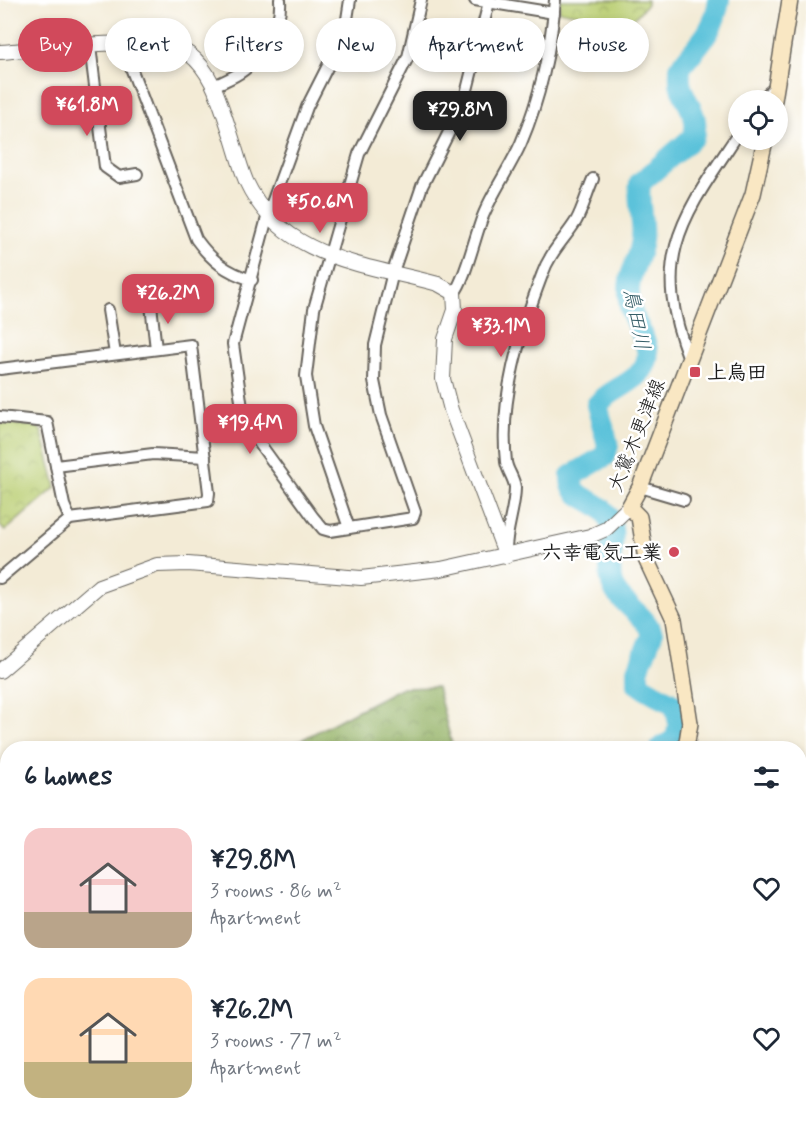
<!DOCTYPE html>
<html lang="en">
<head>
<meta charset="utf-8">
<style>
  body { margin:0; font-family:Mynerve,"Klee One",sans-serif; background:#f6f6f7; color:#1f2937; height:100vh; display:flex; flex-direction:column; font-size:22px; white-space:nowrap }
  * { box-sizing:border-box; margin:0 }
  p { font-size:20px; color:#747a83 }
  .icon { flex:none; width:33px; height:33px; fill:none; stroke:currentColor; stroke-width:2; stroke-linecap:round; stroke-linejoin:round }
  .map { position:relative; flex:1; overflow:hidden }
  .side { position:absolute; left:0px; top:741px; width:807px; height:384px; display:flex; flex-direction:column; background:#fff; border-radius:24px 24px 0 0; box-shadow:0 3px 9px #0003 }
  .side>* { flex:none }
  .hud { position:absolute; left:18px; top:18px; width:771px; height:54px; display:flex; gap:12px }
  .controls { position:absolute; left:728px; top:90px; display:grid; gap:12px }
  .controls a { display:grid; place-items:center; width:60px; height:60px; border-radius:50%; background:#fff; box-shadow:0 3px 9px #0003; font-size:30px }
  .price { position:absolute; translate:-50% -51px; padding:0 14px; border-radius:12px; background:#d1495b; color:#fff; font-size:20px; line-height:39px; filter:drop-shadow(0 2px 3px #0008) }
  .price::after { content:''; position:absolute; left:50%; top:36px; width:18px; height:14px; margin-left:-9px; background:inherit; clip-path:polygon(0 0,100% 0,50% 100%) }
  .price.active { background:#222; color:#fff }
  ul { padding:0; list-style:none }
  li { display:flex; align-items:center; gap:18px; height:150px; padding:0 24px }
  li span { display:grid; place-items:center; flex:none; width:168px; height:120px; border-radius:18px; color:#555 }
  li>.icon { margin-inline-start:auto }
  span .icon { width:72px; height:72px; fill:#fffc; stroke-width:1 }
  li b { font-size:26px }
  h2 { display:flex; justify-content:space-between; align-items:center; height:72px; padding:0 24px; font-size:26px }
  .tag { padding:0 21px; border-radius:27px; background:#fff; box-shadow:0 3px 9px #0003; font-size:21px; line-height:54px }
  .tag.active { background:#d1495b; color:#fff }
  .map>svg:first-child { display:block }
</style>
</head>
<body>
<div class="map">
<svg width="806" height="1125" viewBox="0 0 806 1125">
  <defs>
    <pattern id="forest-crowns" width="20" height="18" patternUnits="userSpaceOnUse" patternTransform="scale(1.5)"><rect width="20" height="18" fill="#93b164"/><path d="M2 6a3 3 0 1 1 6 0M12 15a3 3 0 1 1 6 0" fill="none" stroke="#778f52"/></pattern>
    <pattern id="park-crowns" width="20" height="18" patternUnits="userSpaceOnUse" patternTransform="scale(1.5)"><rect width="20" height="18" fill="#bace72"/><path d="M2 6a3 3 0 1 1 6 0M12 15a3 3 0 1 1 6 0" fill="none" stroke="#9fb062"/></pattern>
  </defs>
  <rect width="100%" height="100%" fill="#fff"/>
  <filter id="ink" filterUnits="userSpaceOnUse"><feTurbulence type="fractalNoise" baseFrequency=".0167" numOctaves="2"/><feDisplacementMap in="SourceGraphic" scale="12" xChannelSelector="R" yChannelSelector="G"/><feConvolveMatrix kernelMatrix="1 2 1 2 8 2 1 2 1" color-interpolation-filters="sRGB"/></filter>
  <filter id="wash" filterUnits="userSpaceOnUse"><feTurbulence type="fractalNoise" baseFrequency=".008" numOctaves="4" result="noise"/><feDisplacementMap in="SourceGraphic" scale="24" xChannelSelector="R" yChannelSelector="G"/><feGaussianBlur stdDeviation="1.35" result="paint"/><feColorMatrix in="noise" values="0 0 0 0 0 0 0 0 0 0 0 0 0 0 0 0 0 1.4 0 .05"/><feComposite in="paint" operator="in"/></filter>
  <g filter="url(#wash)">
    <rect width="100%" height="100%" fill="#f3ebd6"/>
    <!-- forest -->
    <g fill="url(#forest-crowns)" stroke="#586640" stroke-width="1.5">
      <polygon points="437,687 453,748 286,748 400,688"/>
      <polygon points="7,793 7,891 0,891 0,857"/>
      <polygon points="273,1118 451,1118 449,1125 265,1125"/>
    </g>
    <!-- park -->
    <g fill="url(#park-crowns)" stroke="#6b7547" stroke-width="1.5">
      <polygon points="560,0 647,0 647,4 629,24 559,11"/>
      <polygon points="0,423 37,426 42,432 56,487 5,531 0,526"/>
      <polygon points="7,896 6,923 0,935 0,897"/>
    </g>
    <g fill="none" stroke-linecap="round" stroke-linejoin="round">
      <!-- river -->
      <g stroke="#5cc2da" stroke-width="22">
        <path d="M661,748L676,739L679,723L675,705L638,684V670L652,634C645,613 619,604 612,584C605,561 620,536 607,514C596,498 569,499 571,476L605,456L608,445L597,405C611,388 637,384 646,363C653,345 633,323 630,306C625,271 639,267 642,239C644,220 637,202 640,183L693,137C701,118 687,105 681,87C679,81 680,74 680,68C700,41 713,35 719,0"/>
        <polyline points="509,1125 514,1118"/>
      </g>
    </g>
  </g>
  <g filter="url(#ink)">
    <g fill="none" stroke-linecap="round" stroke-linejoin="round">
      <!-- minor casing -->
      <g stroke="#67645d" stroke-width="14">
        <g id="minor">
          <polyline points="350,0 345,32 307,107 268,214 233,344 244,422 313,517 323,529 330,531 413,518 415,512 381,415 374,381 375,345 393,272 422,186 464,102 489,2"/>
          <polyline points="475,0 554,13"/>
          <path d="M122,44L196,239C212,261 226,272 252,280"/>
          <polyline points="90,46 105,167 119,177 137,174"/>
          <path d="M214,86C224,81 235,77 244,70C264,55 282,25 280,0"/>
          <polyline points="760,100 777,86"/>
          <path d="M454,293C465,281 475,236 483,216C493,191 510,168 521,143C540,98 551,48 555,0"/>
          <polyline points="151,305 156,349"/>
          <polyline points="108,310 115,354"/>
          <path d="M689,359C649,256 683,217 738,134"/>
          <polyline points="0,369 191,345 209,493 208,501 70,519 0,578"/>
          <polyline points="0,417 47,422 64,505 70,519"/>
          <polyline points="56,466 153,454 205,457"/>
          <polyline points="640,487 684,500"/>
          <polyline points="349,528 314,426 306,376 314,309 359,154 408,57 421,0"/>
          <path d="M506,550C506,528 515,509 515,487C514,478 507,470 506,462C499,399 520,333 542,275C550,252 564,240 576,221C583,209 587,192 593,179"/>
          <polyline points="800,824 806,824"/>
          <polyline points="0,949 8,935"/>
          <polyline points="800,961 806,961"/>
          <polyline points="0,999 8,1003"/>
          <polyline points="0,1059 8,1043"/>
          <polyline points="0,1075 8,1079"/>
          <polyline points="83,1118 96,1125"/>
          <polyline points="42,1125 46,1118"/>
          <polyline points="199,1125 207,1118"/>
        </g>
      </g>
      <!-- tertiary casing -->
      <g stroke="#67645d" stroke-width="16">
        <g id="tertiary">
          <path d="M0,52C38,50 162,32 189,54C212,71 220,103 229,129C235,146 239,164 246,181C282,259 364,264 438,284L454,293L455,310L445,339L443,379L451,410L506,556"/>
          <polyline points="0,671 99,586 157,565 188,564 361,578 441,569 590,536 606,529 629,507"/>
        </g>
      </g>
      <!-- secondary casing -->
      <g stroke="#67645d" stroke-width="18">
        <g id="secondary">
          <polyline points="774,100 790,0"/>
          <polyline points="686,748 690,723 674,619 646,559 639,517 629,507 640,487 753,194 765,140"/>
          <polyline points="633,1125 637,1118"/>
        </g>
      </g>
      <!-- minor -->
      <use href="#minor" stroke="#fff" stroke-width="10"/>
      <!-- tertiary -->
      <use href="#tertiary" stroke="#fff" stroke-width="14"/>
      <!-- secondary -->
      <use href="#secondary" stroke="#f9e7c3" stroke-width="15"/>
    </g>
  </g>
  <!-- markers -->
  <g fill="#d1495b" stroke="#fff" stroke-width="2">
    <rect x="689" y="366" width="12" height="12" rx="3"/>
    <circle cx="674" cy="552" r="6"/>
  </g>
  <g text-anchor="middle" stroke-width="5" stroke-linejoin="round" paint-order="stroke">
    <!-- poi labels -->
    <g font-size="20" font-weight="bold" fill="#1c1c1c" stroke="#fff" text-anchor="start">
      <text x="707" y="379">上烏田</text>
      <text x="662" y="559" text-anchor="end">六幸電気工業</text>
    </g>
    <!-- street labels -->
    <g font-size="20" fill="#1c1c1c" stroke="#fff">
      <text transform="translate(636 435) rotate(-68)" y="7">大鷲木更津線</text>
    </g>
    <!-- water labels -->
    <g font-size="21" font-style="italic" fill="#365e68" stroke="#fff">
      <text transform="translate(637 319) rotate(79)" y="7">鳥田川</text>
    </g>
  </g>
</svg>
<div class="controls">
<a><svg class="icon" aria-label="locate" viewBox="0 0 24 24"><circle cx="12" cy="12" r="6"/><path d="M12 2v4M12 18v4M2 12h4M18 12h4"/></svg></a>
</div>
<b class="price" style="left:87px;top:137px">¥61.8M</b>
<b class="price active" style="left:460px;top:142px">¥29.8M</b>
<b class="price" style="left:320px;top:234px">¥50.6M</b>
<b class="price" style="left:168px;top:325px">¥26.2M</b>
<b class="price" style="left:501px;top:358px">¥33.1M</b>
<b class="price" style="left:250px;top:455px">¥19.4M</b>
<div class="hud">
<a class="tag active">Buy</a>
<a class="tag">Rent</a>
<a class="tag">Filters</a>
<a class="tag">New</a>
<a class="tag">Apartment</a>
<a class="tag">House</a>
</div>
<section class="side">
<h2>6 homes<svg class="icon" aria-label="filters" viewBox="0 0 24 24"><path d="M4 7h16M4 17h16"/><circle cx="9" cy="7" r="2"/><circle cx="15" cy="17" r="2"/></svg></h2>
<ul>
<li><span style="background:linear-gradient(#f6c9c9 70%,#b9a48a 0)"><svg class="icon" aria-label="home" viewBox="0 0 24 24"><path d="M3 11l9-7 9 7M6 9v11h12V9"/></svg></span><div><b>¥29.8M</b><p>3 rooms · 86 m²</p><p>Apartment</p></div><svg class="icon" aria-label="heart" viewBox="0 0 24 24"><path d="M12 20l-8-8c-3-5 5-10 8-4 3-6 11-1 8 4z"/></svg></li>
<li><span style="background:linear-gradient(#ffd9b3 70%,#c2b280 0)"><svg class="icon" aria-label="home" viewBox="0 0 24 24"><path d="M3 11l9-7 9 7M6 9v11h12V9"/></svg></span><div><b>¥26.2M</b><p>3 rooms · 77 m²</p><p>Apartment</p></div><svg class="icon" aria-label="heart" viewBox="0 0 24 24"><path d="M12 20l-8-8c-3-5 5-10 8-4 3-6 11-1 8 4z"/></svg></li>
</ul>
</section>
</div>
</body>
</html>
